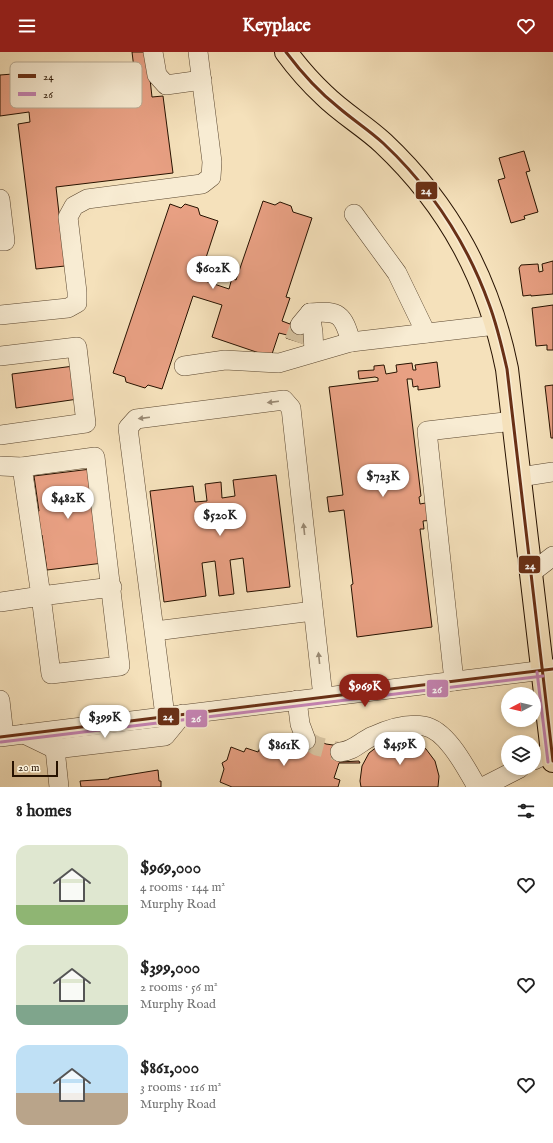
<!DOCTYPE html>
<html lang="en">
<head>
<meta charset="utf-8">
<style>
  body { margin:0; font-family:"IM FELL English",serif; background:#f6f6f6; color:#222; height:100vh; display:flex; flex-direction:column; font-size:15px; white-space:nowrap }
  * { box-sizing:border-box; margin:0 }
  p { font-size:13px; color:#767676 }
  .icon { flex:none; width:22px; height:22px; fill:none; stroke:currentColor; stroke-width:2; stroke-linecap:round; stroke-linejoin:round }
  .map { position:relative; height:735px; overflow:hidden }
  .side { display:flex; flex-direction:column; background:#fff; flex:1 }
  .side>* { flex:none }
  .needle { width:26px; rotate:263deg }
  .fabs { position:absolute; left:501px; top:635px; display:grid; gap:8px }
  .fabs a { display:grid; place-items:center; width:40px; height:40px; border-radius:50%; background:#fff; box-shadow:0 2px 6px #0003; font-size:20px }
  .scale { position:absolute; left:12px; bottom:10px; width:46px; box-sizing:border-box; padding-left:4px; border:2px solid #271200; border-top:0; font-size:11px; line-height:14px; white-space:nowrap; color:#271200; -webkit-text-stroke:3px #f8ecd3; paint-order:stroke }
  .price { position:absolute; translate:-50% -34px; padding:0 9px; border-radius:14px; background:#fff; color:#222; font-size:13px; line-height:26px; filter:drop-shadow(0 1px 2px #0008) }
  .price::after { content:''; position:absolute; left:50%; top:24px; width:12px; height:9px; margin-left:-6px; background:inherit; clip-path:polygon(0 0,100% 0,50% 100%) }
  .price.current { background:#8f2418; color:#fff }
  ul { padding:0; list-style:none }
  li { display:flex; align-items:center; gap:12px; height:100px; padding:0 16px }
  li span { display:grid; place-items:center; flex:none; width:112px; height:80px; border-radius:12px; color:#555 }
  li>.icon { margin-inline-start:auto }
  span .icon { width:48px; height:48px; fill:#fffc; stroke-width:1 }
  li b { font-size:17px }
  h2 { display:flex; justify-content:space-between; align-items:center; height:48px; padding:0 16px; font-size:17px }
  header { display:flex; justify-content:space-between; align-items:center; height:52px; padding:0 16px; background:#8f2418; color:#fff; font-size:18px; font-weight:700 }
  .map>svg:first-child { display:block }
</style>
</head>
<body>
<header><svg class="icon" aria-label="menu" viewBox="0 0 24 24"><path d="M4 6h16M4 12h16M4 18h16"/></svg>Keyplace<svg class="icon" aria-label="heart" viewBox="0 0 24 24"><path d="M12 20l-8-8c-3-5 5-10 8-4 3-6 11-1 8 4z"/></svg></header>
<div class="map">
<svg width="553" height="735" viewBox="0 0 553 735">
  <rect width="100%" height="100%" fill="#f5e1bb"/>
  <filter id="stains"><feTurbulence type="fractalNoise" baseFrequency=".005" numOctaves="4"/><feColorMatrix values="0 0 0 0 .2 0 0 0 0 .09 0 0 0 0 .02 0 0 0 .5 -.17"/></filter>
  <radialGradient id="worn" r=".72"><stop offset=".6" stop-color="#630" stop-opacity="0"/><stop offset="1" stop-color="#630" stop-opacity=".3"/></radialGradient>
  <!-- building -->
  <g fill="#e8a083" stroke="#271200">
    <polygon points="132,0 147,0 152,45 163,44 173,121 56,135 65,214 36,217 18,72 30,70 29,60 0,64 0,23 13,22 16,48 136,33"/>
    <polygon points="524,99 530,119 526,120 538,160 524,164 525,167 511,171 498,128 505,126 499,106"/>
    <polygon points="263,149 275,153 280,150 291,154 293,160 312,166 286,245 290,246 282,269 290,272 291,270 308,276 302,291 286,286 287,283 279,281 271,305 212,285 222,253 193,244 162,337 148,333 145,336 126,330 125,325 113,321 170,152 181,156 185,152 198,156 200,163 218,169 199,227 229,237 232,226 236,228"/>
    <polygon points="553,209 553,242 531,244 531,243 523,244 519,216 521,213 538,212 539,220 543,219 542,212"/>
    <polygon points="553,253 553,298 547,298 547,293 536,294 532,256"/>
    <polygon points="437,310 440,335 418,338 418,334 413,335 412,327 407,327 421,444 419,445 420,452 431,450 433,468 423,469 424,477 420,477 432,575 357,585 351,533 353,532 344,458 329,460 327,445 343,443 329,335 378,329 378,326 375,325 359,327 358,319 374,318 374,314 384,313 386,322 397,320 396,313 412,311 413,318 416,318 415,313"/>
    <polygon points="74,314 78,347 16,356 12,322"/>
    <polygon points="553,333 553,386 551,386 545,334"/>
    <polygon points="91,417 103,511 47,518 42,483 35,484 32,460 39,459 34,424"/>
    <polygon points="276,423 290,535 247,540 243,506 230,508 234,542 219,544 215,509 202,511 206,544 164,550 150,439 193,434 195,450 207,449 205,432 221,430 222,446 235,444 233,428"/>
    <polygon points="307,683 326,692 340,694 339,710 359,709 360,711 339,711 334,726 340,728 338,735 232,735 220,730 224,717 222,711 227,708 231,695 244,700 246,696 258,700 260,696 272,701 274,697 286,701 291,690 298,695"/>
    <polygon points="398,687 413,689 426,697 435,709 439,724 438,735 361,735 360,729 362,714 369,701 382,691"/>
    <polygon points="158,718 159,729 161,729 161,735 81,735 80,729 109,727 109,726"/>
  </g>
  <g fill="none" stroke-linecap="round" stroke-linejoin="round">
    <!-- minor-tunnel -->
    <g stroke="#d6c29f" stroke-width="19" stroke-dasharray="19 10" stroke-linecap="butt">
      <polyline points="294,289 300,273"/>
      <polyline points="306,688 317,694 340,700"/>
    </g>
    <!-- minor casing -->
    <g stroke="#5a462f" stroke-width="20">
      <g id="minor">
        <polyline points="153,0 157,23 166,33 202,28"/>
        <polyline points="0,147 5,189 0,189"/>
        <polyline points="354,162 397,221 426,281"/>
        <polyline points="310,261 313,280 314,300"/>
        <polyline points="0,263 68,256 77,251 77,240 68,165 74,154 87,147 202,132 211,125 212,110 198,0"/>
        <path d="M300,273L310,261C339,258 343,262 351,290"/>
        <polyline points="0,304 77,295 86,371 0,383"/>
        <polyline points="184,314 225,308 279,311 351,290 496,273"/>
        <polyline points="0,414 22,415"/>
        <polyline points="520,425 553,420"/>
        <polyline points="531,521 553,504"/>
        <polyline points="0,550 41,544 51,622 120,614 95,405 22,415 41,544 112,535"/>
        <polyline points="155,579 313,559"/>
        <polyline points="454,629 427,379 513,369"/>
        <polyline points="0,648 4,684"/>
        <polyline points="297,648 300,672 306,688"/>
        <polyline points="165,664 128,376 136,367 284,348 291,356 323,645"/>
        <polyline points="24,682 55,697 165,684 183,662"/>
        <polyline points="0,685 553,617"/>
        <polyline points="55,697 59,735"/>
        <path d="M340,700C354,699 361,689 373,684C388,677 408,671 424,674C447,678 466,716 477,735"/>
        <polyline points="534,708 552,699"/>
        <polyline points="483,735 520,716"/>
      </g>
    </g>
    <!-- major casing -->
    <g stroke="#271200" stroke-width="24">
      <path id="major" d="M286,0C297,15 310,30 324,43C342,61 365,74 383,91C450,154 489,228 507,317L553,709"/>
    </g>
    <!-- minor -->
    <use href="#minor" stroke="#f8ecd3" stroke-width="19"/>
    <!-- major -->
    <use href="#major" stroke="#f5e1bb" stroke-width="22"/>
    <!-- bus-1 casing -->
    <g stroke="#f8ecd3" stroke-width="6">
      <g id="bus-1">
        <path d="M286,0C301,20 318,39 338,55C353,68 369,78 383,91C431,136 467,191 489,252C497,273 502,295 507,317L553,709"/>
        <polyline points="0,685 553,617"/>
      </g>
    </g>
    <!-- bus-2 casing -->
    <g stroke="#f8ecd3" stroke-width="6">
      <g id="bus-2">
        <polyline points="537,620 548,710"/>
        <polyline points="1,690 543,624"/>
      </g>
    </g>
    <!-- bus-1 -->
    <use href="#bus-1" stroke="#693016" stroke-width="3"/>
    <!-- bus-2 -->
    <use href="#bus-2" stroke="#c483b2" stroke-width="3"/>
  </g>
  <!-- one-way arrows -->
  <defs><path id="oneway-solid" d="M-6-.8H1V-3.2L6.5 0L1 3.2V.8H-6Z"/></defs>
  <g fill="#9a8a74">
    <use href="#oneway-solid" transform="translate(273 350) rotate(173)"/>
    <use href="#oneway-solid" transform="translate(144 366) rotate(173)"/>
    <use href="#oneway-solid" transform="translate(304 477) rotate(-96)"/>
    <use href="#oneway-solid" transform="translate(319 606) rotate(-96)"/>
  </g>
  <!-- legend -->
  <rect x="10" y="10" width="132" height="46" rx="6" fill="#f8ecd3" stroke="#b9ab94" stroke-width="1"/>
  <rect x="18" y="22" width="18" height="4" fill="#693016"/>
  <rect x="18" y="40" width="18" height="4" fill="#c483b2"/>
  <g font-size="11" fill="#271200">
    <text x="43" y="28">24</text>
    <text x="43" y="46">26</text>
  </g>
  <g stroke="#f8ecd3" stroke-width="1.5">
    <rect x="415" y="129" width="23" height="19" rx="4" fill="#693016"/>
    <rect x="518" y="503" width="23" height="19" rx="4" fill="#693016"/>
    <rect x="426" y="627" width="23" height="19" rx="4" fill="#c483b2"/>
    <rect x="157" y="655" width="23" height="19" rx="4" fill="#693016"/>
    <rect x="185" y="657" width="23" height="19" rx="4" fill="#c483b2"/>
  </g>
  <g font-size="11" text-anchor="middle" font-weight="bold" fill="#fff">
    <text x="426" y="142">24</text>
    <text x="530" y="517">24</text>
    <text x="437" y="641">26</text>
    <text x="168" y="668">24</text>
    <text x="196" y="670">26</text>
  </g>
  <rect width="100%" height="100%" filter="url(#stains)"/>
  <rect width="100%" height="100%" fill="url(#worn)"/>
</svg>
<div class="fabs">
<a><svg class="needle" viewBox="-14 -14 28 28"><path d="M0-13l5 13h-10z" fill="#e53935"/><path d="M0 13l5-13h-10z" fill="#767676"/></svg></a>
<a><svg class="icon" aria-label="layers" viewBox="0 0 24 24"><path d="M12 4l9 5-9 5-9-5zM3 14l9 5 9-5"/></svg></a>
</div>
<div class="scale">20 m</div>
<b class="price" style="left:213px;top:238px">$602K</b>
<b class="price" style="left:383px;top:446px">$723K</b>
<b class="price" style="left:68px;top:468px">$482K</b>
<b class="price" style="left:220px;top:485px">$520K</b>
<b class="price current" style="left:365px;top:656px">$969K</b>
<b class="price" style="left:105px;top:687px">$399K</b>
<b class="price" style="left:400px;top:714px">$459K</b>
<b class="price" style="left:284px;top:715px">$861K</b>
</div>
<section class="side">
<h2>8 homes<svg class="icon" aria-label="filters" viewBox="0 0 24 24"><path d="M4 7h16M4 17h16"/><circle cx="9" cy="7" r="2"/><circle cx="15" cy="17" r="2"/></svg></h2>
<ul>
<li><span style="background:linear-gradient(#dfe7d0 75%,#8fb573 0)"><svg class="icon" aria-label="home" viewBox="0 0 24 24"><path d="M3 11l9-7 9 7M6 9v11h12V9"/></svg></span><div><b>$969,000</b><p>4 rooms · 144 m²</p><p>Murphy Road</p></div><svg class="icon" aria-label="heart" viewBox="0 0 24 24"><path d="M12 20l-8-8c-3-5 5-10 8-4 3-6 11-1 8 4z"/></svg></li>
<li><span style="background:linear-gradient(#dfe7d0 75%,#7fa58c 0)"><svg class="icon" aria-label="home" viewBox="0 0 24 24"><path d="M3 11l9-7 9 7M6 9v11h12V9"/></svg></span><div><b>$399,000</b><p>2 rooms · 56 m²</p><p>Murphy Road</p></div><svg class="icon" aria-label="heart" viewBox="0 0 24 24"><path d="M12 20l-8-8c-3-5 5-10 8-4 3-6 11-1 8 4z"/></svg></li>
<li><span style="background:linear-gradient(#bfe0f5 60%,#b9a48a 0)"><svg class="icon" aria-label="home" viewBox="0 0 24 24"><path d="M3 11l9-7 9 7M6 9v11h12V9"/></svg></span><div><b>$861,000</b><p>3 rooms · 116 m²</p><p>Murphy Road</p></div><svg class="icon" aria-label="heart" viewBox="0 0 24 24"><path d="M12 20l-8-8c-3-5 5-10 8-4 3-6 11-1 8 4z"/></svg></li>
</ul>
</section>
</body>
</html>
